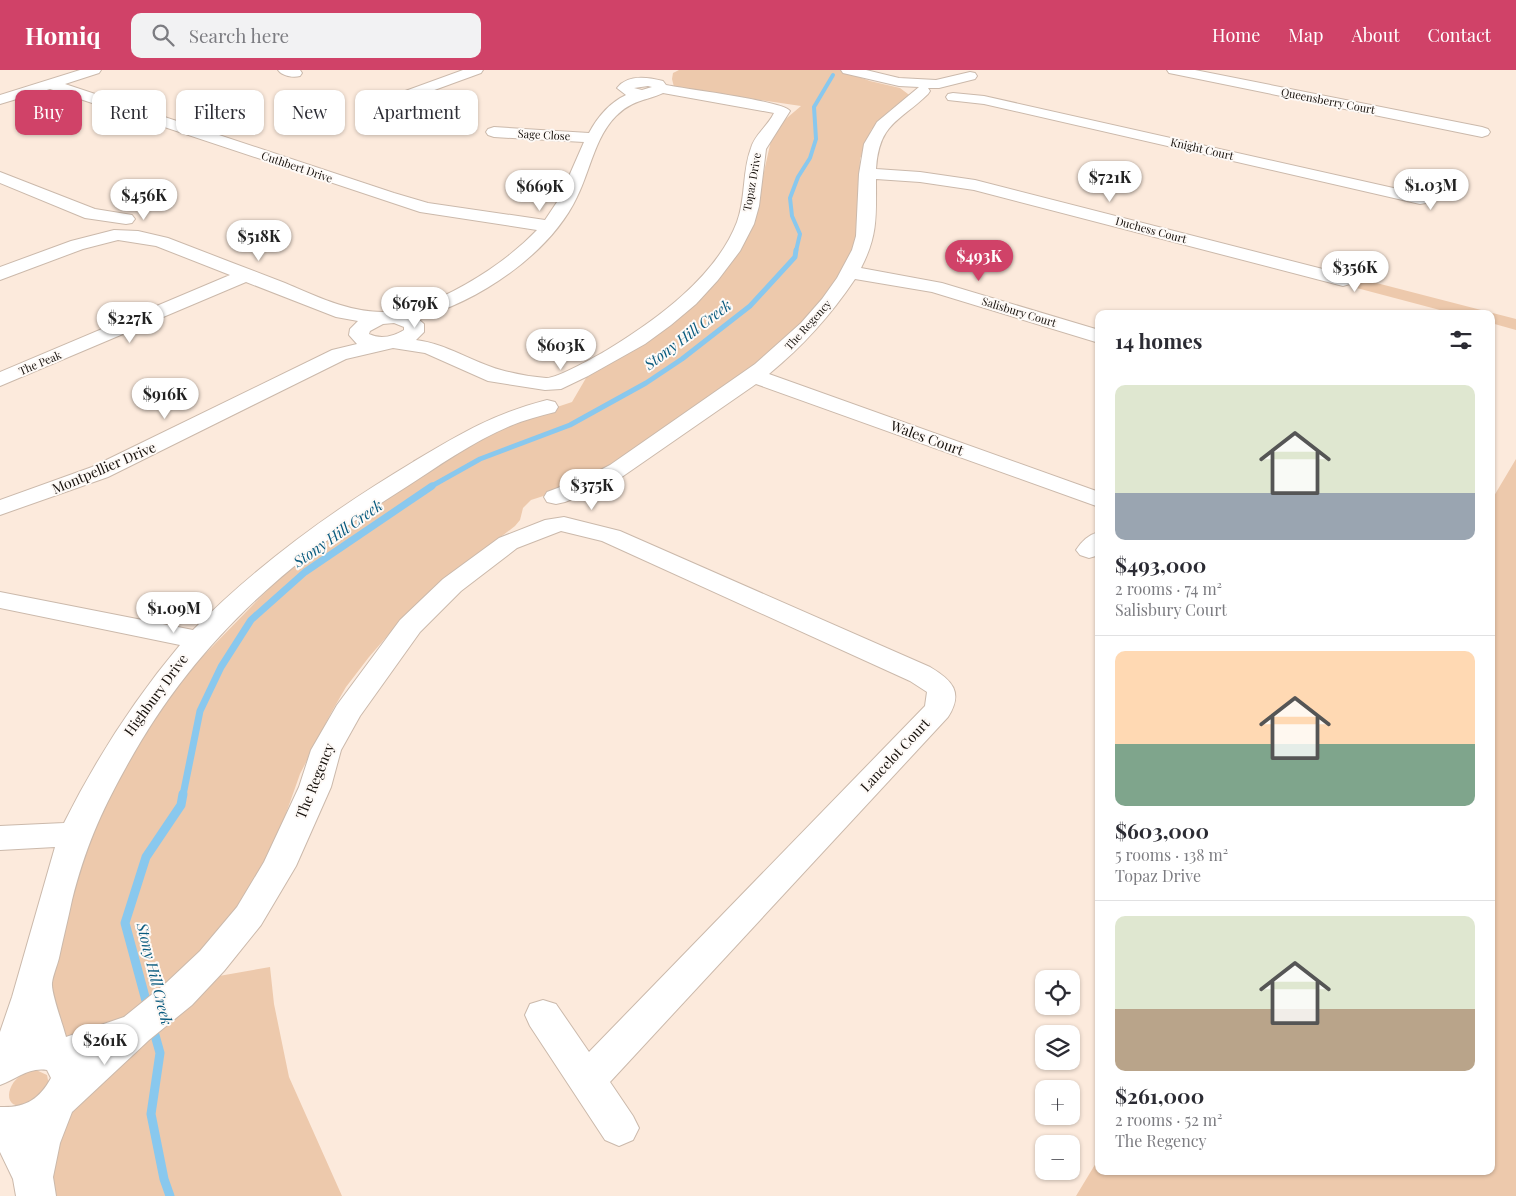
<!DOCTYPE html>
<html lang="en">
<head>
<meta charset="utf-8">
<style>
  body { margin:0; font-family:"Playfair Display",serif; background:#f2f2f3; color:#2b2b33; height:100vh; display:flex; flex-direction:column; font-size:19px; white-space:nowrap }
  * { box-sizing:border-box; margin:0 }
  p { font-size:16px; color:#7c7c81 }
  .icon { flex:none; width:28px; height:28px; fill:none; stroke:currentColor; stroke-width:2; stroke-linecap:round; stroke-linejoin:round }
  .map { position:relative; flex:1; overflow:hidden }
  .details { position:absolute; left:1095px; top:240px; width:400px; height:865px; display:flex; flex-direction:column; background:#fff; border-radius:10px; box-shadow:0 1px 4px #0004 }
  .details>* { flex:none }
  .guide { position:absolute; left:15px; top:20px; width:475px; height:45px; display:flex; gap:10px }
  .fabs { position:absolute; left:1035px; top:900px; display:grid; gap:10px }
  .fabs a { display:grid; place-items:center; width:45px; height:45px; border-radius:10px; background:#fff; box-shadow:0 1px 4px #0004; font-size:25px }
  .price { position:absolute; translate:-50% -42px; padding:0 11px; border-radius:18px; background:#fff; color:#222; font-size:16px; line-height:32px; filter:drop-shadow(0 1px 2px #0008) }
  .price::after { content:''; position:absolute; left:50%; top:30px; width:15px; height:11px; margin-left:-8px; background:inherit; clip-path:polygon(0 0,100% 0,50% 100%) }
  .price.on { background:#d04268; color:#fff }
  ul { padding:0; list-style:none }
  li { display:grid; align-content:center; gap:10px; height:265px; padding:0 20px }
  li+li { border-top:1px solid #e1e1e2 }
  li span { display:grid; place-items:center; height:155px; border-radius:10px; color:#555 }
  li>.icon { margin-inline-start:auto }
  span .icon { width:90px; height:90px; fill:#fffc; stroke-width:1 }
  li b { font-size:21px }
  h2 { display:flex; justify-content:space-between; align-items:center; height:60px; padding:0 20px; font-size:21px }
  .tag { padding:0 18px; border-radius:10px; background:#fff; box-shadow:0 1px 4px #0004; font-size:18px; line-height:45px }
  .tag.on { background:#d04268; color:#fff }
  header { display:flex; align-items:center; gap:30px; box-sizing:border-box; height:70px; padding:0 25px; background:#d04268; color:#fff }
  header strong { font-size:24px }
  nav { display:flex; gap:28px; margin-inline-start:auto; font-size:18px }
  .search { width:350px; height:45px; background:#f2f2f3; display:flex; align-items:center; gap:12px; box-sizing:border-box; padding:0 18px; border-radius:10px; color:#7c7c81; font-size:19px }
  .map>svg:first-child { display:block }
</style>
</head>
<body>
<header>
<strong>Homiq</strong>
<div class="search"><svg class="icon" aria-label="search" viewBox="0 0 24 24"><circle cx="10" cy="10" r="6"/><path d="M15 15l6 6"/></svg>Search here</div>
<nav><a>Home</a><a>Map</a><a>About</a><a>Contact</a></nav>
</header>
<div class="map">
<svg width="1516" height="1126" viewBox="0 0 1516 1126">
  <rect width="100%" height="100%" fill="#fceadc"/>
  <!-- green -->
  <g fill="#edc9ac">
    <polygon points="679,0 840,0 870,11 900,18 912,27 890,40 871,60 860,89 858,153 852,183 837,213 817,239 745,305 598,404 565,419 531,430 523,438 520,450 515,456 489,476 396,556 369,587 346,617 331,643 300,704 278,766 265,794 224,857 170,915 117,955 66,967 46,934 49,895 94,747 165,625 288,499 328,470 378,434 461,381 512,352 572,332 586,308 668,254 756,137 772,66 781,53 801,36 674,17 672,9 673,3"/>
    <polygon points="1361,209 1516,249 1516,260 1491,253 1491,244 1455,244 1353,217"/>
    <polygon points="1516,389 1516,1126 1076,1126 1099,1088 1099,1101 1491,1101 1491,431"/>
    <polygon points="270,897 274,934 289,1007 342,1126 50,1126 48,1100 76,1030 219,906"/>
    <path d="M36,1000L47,1005L49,1015C45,1020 41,1027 36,1031C34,1033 28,1033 25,1034C0,1043 5,1003 36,1000Z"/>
  </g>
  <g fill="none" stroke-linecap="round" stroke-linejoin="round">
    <!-- stream-far3 -->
    <polyline stroke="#89c8ee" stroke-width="4" points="796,181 800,164 792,146 790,128 798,107 810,88 816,69 814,37 833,5"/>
    <!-- stream-far2 -->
    <polyline stroke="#89c8ee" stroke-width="5" points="430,417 480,389 570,355 646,313 682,289 750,236 795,187 796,180"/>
    <!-- stream-far1 -->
    <polyline stroke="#89c8ee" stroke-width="7" points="183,725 200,641 221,597 251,550 305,502 432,416"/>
    <!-- stream -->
    <g stroke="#89c8ee" stroke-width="9">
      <polyline points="148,938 125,853 146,787 181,735 183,724"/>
      <polyline points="153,958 160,983 151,1044 164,1109 170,1126"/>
    </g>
    <!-- minor casing -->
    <g stroke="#cbb9ab" stroke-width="2">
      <g id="minor">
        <path d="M80,0H101L99,3L65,14L394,123L428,133L545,150L559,129L584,72L494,67L488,65L486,62L488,59L494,57L589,63C597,48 609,33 626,25L617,18C627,4 648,7 663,11L666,15C685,19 783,31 790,41L766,79L759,136L754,154L740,181L718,210L696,234L671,255L645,274L588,306L561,319L545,320L488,311L425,283L393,278L346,289L108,407L0,445V430L92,397L332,280L357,274L349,265L350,259L358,251L336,247L246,212L0,316V302L230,205L156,176L118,170L83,179L0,210V197L71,171L114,160L138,161L168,168C207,183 246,198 285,213C316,226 348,242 383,242C432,242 504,195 537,160L420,142L50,19L0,34V25ZM648,16L652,17L642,20L634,18ZM663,23L774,43C768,56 755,64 751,78C742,101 746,128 737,152C716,207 656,250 607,280C597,286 556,309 546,308C532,307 515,304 501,300C472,292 447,274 416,270L424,262V254L417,248C477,233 550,184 577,127C590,101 595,67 616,46C632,30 645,31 663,23ZM394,253L404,257V260C394,266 381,270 369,264L370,261L383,254Z"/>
        <path d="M278,0H300L302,3L300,6C293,8 282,6 278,0Z"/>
        <polygon points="463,0 483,0 481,3 396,34 386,34 384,31 386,28"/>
        <path d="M841,0H866L899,8L936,10L970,2L975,3L977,6L975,9L939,18H928L930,21L928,24C899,52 879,53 876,99L920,102L975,110L1350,206L1353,210L1350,214L1343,216L974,120L920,112L876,109C876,146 878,165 861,198L942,213L1099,260V273L932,222L855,209C831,245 803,276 769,304L1099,422V437L756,314L616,411L565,432L556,434L547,432L544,427L547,422L587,407L610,395L755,294L801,253L822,229L837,208L852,180L856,166L859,104L864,74L877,52L919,17L899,16L843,3Z"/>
        <polygon points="1167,0 1195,0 1482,57 1488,59 1490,62 1488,65 1482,67 1174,4 1169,3"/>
        <polygon points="953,23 984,26 1420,124 1426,125 1429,129 1426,133 1420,134 984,34 948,30 946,27 948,24"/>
        <polygon points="0,102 95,139 132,145 135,149 132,153 126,154 85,148 0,113"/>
        <path d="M547,330L555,332L558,337L555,342C540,346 524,350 510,356C472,372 437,397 403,419C285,493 192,575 125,699C100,744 85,779 72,830C68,849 63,869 59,888C57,896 53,905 52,913C51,923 63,955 66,967L124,947L166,913L200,881L237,837L264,792L299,717L311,680L337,635L400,550L443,509L499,468L545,450L564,447L620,461L930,597C952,610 964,622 948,647L610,1012L633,1046L639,1058L633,1070L619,1076L605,1070L530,956L525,945L530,934L543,930L556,934L589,982L925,636L927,622L910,611L602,471L561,461L517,478L461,521L420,562L360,646L341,680L331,717L296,796L261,855L224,901L192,935L149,970L72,1042L60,1073L53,1107L56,1126H16L13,1109L0,1082V1037C25,1038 39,1030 51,1008L47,1000C28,997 17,1009 0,1015V962L12,927L55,777L0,780V756L64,753C96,689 134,630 180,575L0,538V522L193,560C259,493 333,440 413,392C460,364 493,344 547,330Z"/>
        <path d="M1099,462V485L1089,488L1080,485L1076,480C1082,471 1088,465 1099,462Z"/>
      </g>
    </g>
    <!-- minor -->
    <use href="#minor" fill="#fff" fill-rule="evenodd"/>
  </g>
  <g text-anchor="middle" stroke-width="4" stroke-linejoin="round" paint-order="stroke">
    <!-- far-street labels -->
    <g font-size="11" fill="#150f0a" stroke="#fefaf7">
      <text transform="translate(1328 31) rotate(11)" y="4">Queensberry Court</text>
      <text transform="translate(544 65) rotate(3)" y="4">Sage Close</text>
      <text transform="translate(1202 79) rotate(13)" y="4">Knight Court</text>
      <text transform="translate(297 97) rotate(19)" y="4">Cuthbert Drive</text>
      <text transform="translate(752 112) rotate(-80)" y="4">Topaz Drive</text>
      <text transform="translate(1151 160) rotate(15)" y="4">Duchess Court</text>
      <text transform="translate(1019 242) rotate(17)" y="4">Salisbury Court</text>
      <text transform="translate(808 255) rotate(-48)" y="4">The Regency</text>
      <text transform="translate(40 293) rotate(-23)" y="4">The Peak</text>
    </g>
    <!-- street labels -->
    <g font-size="14" fill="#150f0a" stroke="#fefaf7">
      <text transform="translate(927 368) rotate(20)" y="5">Wales Court</text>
      <text transform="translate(104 398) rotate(-23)" y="5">Montpellier Drive</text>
      <text transform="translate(156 625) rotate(-54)" y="5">Highbury Drive</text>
      <text transform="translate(895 685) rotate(-47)" y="5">Lancelot Court</text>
      <text transform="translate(315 711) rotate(-68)" y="5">The Regency</text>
    </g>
    <!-- water labels -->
    <g font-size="15" font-style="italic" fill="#085a7e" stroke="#fefaf7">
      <text transform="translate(688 265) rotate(-37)" y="5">Stony Hill Creek</text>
      <text transform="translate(338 464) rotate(-35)" y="5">Stony Hill Creek</text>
      <text transform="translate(154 904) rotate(76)" y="5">Stony Hill Creek</text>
    </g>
  </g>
</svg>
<div class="fabs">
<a><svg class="icon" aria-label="locate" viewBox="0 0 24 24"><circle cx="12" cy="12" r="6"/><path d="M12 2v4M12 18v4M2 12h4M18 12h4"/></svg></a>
<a><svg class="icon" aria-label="layers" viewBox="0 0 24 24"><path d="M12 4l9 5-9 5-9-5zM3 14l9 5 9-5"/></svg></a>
<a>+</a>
<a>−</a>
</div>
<b class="price" style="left:1110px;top:133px">$721K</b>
<b class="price" style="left:1431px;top:141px">$1.03M</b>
<b class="price" style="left:540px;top:142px">$669K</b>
<b class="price" style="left:144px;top:151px">$456K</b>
<b class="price" style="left:259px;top:192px">$518K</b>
<b class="price on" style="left:979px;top:212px">$493K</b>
<b class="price" style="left:1355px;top:223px">$356K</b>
<b class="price" style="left:415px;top:259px">$679K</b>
<b class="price" style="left:130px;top:274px">$227K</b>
<b class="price" style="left:561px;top:301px">$603K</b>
<b class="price" style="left:165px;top:350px">$916K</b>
<b class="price" style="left:592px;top:441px">$375K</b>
<b class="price" style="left:174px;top:564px">$1.09M</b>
<b class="price" style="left:105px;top:996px">$261K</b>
<div class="guide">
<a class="tag on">Buy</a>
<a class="tag">Rent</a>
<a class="tag">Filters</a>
<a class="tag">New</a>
<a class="tag">Apartment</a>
</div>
<section class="details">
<h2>14 homes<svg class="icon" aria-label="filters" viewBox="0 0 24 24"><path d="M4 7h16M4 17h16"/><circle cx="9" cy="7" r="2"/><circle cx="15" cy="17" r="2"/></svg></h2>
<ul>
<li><span style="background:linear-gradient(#dfe7d0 70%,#9aa5b1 0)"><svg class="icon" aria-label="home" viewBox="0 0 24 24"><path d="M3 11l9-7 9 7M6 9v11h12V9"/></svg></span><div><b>$493,000</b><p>2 rooms · 74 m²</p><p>Salisbury Court</p></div></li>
<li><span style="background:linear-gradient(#ffd9b3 60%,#7fa58c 0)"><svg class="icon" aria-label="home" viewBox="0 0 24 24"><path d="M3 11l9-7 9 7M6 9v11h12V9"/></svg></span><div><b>$603,000</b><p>5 rooms · 138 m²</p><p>Topaz Drive</p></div></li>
<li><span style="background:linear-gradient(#dfe7d0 60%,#b9a48a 0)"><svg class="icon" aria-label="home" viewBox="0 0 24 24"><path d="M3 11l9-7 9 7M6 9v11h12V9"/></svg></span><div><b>$261,000</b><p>2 rooms · 52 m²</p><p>The Regency</p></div></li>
</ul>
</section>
</div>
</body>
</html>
